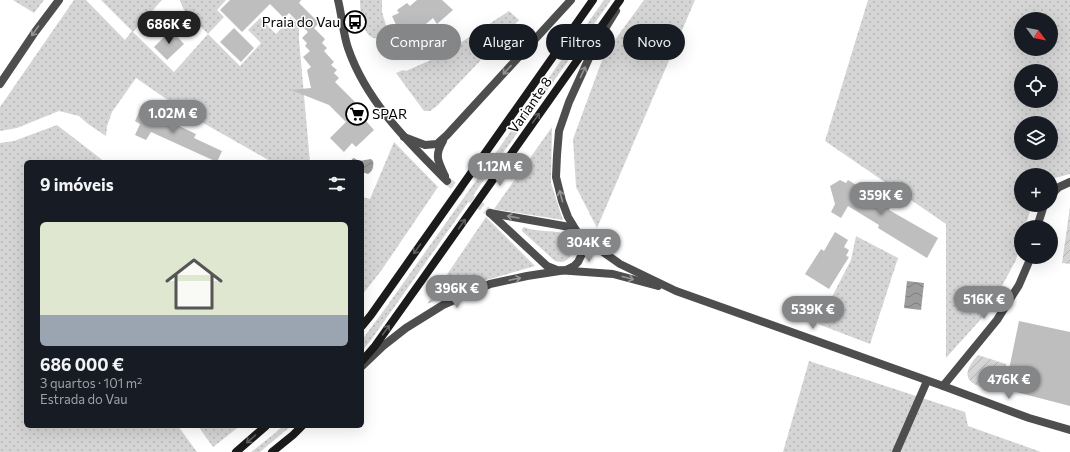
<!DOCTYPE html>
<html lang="pt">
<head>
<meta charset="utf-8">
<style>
  body { margin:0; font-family:Commissioner,sans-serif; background:#20242c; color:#f1f3f6; height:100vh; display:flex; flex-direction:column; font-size:15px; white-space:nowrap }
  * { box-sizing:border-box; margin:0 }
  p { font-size:13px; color:#9ea1a6 }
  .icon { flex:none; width:22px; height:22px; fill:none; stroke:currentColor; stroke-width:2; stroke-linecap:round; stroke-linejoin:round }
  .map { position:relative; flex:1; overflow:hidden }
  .sheet { position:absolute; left:24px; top:160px; width:340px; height:268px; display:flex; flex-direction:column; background:#171b24; border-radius:6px; box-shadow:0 4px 16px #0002 }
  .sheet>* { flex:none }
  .top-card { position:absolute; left:376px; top:24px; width:380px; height:36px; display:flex; gap:8px }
  .needle { width:26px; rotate:122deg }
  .fabs { position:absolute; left:1014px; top:12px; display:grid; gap:8px }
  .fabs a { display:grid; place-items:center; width:44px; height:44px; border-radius:50%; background:#171b24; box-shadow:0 4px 16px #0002; font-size:20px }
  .price { position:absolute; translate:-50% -34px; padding:0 9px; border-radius:14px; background:#858687; color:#fff; font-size:13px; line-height:26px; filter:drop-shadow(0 1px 2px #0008) }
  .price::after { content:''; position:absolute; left:50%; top:24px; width:12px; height:9px; margin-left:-6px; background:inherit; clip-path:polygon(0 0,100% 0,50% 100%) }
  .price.on { background:#222; color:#fff }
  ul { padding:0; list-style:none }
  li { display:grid; align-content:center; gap:8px; height:212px; padding:0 16px }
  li+li { border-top:1px solid #363941 }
  li span { display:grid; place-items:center; height:124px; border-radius:6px; color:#555 }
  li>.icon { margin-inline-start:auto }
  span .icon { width:72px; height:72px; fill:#fffc; stroke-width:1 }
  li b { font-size:17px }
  h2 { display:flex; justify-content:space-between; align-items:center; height:48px; padding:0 16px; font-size:17px }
  .chip { padding:0 14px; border-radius:18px; background:#171b24; box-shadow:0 4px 16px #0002; font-size:14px; line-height:36px }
  .chip.on { background:#858687; color:#fff }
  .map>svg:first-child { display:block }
</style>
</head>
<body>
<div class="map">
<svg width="1070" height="452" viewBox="0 0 1070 452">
  <defs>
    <pattern id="grass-dots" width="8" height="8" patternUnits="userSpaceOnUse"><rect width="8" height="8" fill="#d5d5d5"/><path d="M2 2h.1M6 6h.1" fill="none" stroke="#b5b5b5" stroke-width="1.8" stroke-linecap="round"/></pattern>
    <pattern id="garden-furrows" width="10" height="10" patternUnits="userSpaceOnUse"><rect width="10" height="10" fill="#d5d5d5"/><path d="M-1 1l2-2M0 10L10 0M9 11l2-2" fill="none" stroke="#b5b5b5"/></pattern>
    <pattern id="water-waves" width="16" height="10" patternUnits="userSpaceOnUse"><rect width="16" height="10" fill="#9c9c9c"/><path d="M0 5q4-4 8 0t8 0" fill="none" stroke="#7d7d7d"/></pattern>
  </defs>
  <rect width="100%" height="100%" fill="#fff"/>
  <!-- grass -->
  <g fill="url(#grass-dots)" fill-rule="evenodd">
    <polygon points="13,0 44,0 34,13"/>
    <polygon points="74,0 86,0 125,40 132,31 101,0 162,0 133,32 174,72 208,34 184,10 180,1 180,0 226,0 217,10 224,17 208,34 240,66 261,43 248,30 260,18 276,34 291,17 299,25 299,40 310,162 272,162 191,116 136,78 112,112 107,126 106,136 88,124 79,116 59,111 17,128 0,131 0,107"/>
    <path d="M360,0H382V12L390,38C385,39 379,40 374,38C362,35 360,10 360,0Z"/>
    <polygon points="604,0 611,0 371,340 362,351 362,340 387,306"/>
    <polygon points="644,0 695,0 597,228 576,187 573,139 604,55"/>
    <path d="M868,0H1070V174L1051,179V175H1021V205H1032L1025,227H1021V242L1016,260L989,310L946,358V224L825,141ZM1021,19H1051V49H1021ZM1021,71H1051V101H1021ZM1021,123H1051V153H1021Z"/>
    <polygon points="509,11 519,20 437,106 430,111 424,111 396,73 403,70 406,71 440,56"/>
    <polygon points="57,125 105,162 26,162 26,426 178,426 197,452 0,452 0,143 14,141"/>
    <polygon points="552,127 551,183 558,205 563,220 494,209"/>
    <polygon points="394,142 438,187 381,271 362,295 362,197 370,199"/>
    <polygon points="486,217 535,266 476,283 427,304"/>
    <path d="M524,227C537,233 560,229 570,236C580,243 572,261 561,262C560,262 555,261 555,261L522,231V229Z"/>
    <polygon points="856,236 898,258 870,344 818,324 851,260"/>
    <polygon points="809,361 965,412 968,426 1041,452 783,452"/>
    <polygon points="198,426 240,426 213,447"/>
    <polygon points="283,426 291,426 260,452 251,452 274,434"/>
  </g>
  <!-- garden -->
  <g fill="url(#garden-furrows)">
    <polygon points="1070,207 1070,264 1062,263"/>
    <path d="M978,355L1006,364L1000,392C978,387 953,382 978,355Z"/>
  </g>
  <!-- water -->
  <g fill="url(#water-waves)">
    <path d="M354,158L359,161L371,159L373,161C374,166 373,171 368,174L362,172V162H351L352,159Z"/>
    <polygon points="907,281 924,283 921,310 904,308"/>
  </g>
  <!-- building -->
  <g fill="#bebebe">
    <polygon points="230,0 301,0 299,3 319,23 314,28 325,39 322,43 327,48 324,51 334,62 331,65 337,70 334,73 339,78 335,82 359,106 356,109 367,120 366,121 374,130 356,147 352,143 344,152 330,138 346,122 329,105 291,90 311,88 307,70 311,67 303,57 310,51 305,46 307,43 302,38 308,32 289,13 284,18 270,4 242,32 220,10"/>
    <polygon points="417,0 442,0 453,10 437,24 433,18 421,28 419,26 401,36 392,16 399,13 397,10 407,3 410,6"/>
    <polygon points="234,28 254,48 241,62 220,42"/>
    <polygon points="171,30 184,44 167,60 154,47"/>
    <polygon points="141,108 196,134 194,138 222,151 217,162 151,132 146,140 135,135 140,124 135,121"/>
    <polygon points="840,180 846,183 848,180 891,206 889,210 938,238 927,258 878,228 879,225 848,206 841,218 831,212 835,204 830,186"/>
    <polygon points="835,232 848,240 844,247 849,250 846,256 849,257 829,289 805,274 821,249 824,251"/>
    <polygon points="1019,321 1070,332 1070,406 1005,389"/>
  </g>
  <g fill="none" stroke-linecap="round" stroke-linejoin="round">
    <!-- street-tunnel -->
    <polyline stroke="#d9d9d9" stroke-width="8" stroke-dasharray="8 4" stroke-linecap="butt" points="447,181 490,213"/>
    <!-- street -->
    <g stroke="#4e4e4e" stroke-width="8">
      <path d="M338,0C342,16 343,33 348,48C366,101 408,142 447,181"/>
      <polyline points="0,84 35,32 59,0"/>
      <polyline points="404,137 425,145 437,144 447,135 571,0"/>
      <path d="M443,141C434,156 438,161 445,176"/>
      <polyline points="1051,195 1059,187 1070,182"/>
      <polyline points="490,213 547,266 557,270 613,274 658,286"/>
      <polyline points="490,213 564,226 568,227 575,231"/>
      <polyline points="1037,227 1044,205"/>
      <polyline points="579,235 620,264 676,291 943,386 1029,418 1070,430"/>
      <polyline points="362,366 383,346 406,328 443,305 490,284 527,276 566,270 574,266 578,262 582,254 582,244 579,235 568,217 562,201 556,177 557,155 559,131 569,102 595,45 616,11"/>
      <polyline points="943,386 997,320 1019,285 1031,257"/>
      <polyline points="896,452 927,381"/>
    </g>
    <!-- secondary -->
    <g stroke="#1b1b1b" stroke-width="8">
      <polyline points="362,326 371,315 593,0"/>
      <polyline points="362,361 375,346 422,280 620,0"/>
      <polyline points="236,452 266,426"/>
      <polyline points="272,452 293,435 302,426"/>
    </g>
  </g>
  <!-- one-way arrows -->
  <defs><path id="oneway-shaft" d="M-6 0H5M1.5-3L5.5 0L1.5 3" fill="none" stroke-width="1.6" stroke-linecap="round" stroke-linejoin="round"/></defs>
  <g stroke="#959595">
    <use href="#oneway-shaft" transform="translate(35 31) rotate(126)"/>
    <use href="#oneway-shaft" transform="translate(507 70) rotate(133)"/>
    <use href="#oneway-shaft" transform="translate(583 72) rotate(-65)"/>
    <use href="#oneway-shaft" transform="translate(561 196) rotate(-105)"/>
    <use href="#oneway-shaft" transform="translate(513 217) rotate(-170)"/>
    <use href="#oneway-shaft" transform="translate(628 278) rotate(15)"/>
    <use href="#oneway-shaft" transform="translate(515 279) rotate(-12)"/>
  </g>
  <g stroke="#5f5f5f">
    <use href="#oneway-shaft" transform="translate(536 118) rotate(-55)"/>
    <use href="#oneway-shaft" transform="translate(462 224) rotate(-55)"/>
    <use href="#oneway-shaft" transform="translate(417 249) rotate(125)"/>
    <use href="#oneway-shaft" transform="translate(386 330) rotate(-54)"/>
    <use href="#oneway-shaft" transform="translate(251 439) rotate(139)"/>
  </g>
  <!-- icons -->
  <defs>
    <g id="bus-ring" transform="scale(1.15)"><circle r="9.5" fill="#fff" stroke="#000" stroke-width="1.5"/><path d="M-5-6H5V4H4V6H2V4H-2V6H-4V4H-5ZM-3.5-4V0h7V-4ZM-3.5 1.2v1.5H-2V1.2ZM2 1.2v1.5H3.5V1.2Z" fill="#000"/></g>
    <g id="supermarket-ring" transform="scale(1.15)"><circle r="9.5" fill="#fff" stroke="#000" stroke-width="1.5"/><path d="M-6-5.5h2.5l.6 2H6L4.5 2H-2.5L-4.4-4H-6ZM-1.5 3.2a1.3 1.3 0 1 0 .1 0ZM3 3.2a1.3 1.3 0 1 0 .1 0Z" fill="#000"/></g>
  </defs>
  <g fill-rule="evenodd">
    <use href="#bus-ring" x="355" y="22"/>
    <use href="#supermarket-ring" x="357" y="114"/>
  </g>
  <g text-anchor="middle" stroke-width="3" stroke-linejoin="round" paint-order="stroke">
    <!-- poi labels -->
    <g font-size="14" fill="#000" stroke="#fff" text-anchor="end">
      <text x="340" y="27">Praia do Vau</text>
      <text x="372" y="119" text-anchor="start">SPAR</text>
    </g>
    <!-- street labels -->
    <g font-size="14" fill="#000" stroke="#fff">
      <text transform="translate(530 105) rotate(-55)" y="5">Variante 8</text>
    </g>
  </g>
</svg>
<div class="fabs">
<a><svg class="needle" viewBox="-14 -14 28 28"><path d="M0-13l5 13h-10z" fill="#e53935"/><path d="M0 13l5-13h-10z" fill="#9ea1a6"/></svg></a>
<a><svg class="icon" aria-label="locate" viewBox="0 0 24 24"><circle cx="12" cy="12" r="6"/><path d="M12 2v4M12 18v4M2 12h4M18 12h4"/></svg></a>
<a><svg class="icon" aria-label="layers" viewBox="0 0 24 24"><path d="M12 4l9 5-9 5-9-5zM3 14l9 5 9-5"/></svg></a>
<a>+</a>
<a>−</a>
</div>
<b class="price on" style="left:169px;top:45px">686K €</b>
<b class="price" style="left:173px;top:134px">1.02M €</b>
<b class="price" style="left:500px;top:187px">1.12M €</b>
<b class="price" style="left:881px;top:216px">359K €</b>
<b class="price" style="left:589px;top:263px">304K €</b>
<b class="price" style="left:457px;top:309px">396K €</b>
<b class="price" style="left:984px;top:320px">516K €</b>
<b class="price" style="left:813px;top:330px">539K €</b>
<b class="price" style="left:1009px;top:400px">476K €</b>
<div class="top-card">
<a class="chip on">Comprar</a>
<a class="chip">Alugar</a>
<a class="chip">Filtros</a>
<a class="chip">Novo</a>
</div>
<section class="sheet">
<h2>9 imóveis<svg class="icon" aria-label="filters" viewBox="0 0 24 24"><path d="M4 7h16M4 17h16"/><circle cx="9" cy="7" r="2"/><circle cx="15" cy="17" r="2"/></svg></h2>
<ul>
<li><span style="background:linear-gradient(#dfe7d0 75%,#9aa5b1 0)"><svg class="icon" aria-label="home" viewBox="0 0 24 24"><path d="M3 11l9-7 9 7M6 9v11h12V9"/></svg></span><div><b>686 000 €</b><p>3 quartos · 101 m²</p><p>Estrada do Vau</p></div></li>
</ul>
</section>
</div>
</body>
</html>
